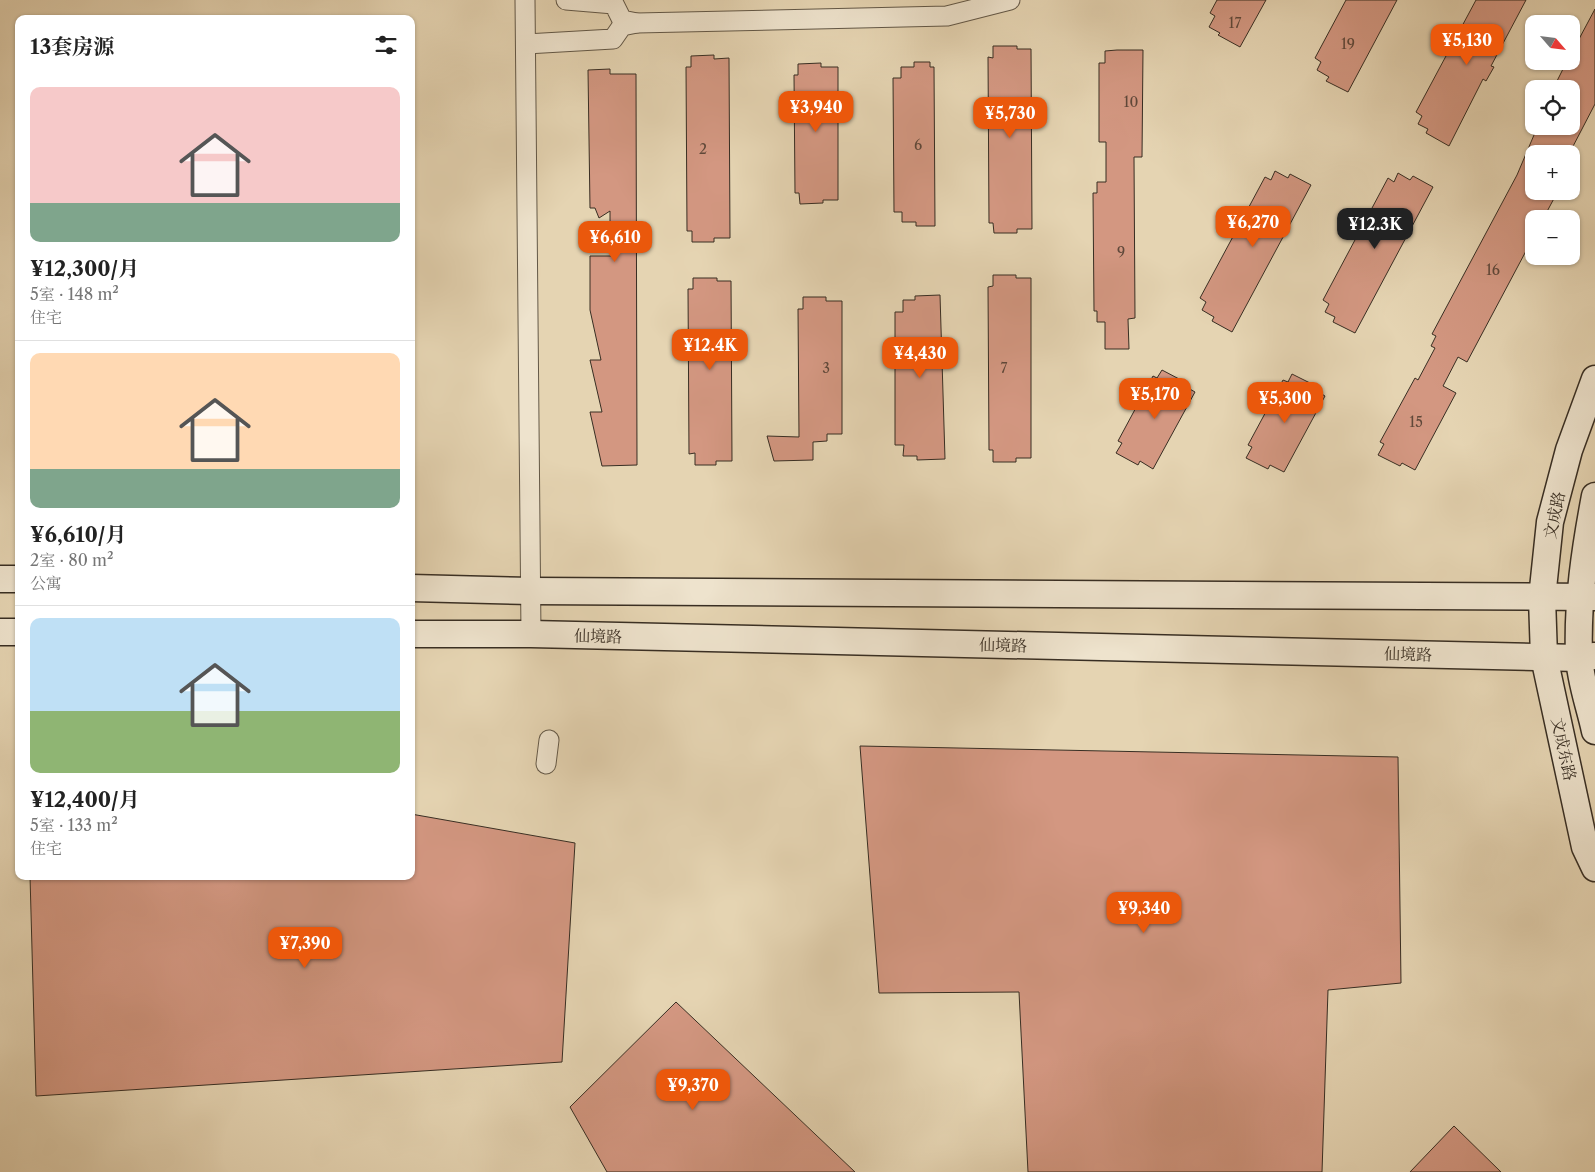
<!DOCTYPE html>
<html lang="zh">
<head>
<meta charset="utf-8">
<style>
  body { margin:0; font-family:"Libre Caslon Text","Noto Serif SC",serif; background:#f6f6f6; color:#222; height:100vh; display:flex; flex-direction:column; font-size:19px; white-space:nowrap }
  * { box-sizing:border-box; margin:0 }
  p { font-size:16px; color:#767676 }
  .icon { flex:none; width:28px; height:28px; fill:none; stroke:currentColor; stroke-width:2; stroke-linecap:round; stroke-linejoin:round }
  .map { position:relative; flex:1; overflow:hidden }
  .panel { position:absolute; left:15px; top:15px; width:400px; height:865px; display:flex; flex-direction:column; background:#fff; border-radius:10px; box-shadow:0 1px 4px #0004 }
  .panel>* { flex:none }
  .needle { width:32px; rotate:118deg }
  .buttons { position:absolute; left:1525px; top:15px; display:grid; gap:10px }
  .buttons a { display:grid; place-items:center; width:55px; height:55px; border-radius:10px; background:#fff; box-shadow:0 1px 4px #0004; font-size:25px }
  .price { position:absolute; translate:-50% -42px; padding:0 11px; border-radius:10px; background:#ea580c; color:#fff; font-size:16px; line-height:32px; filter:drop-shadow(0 1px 2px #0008) }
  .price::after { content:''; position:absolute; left:50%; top:30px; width:15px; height:11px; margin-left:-8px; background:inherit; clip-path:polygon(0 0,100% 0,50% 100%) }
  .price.selected { background:#222; color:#fff }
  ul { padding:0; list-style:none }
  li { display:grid; align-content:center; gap:10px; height:265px; padding:0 15px }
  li+li { border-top:1px solid #e0e0e0 }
  li span { display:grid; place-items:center; height:155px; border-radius:10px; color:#555 }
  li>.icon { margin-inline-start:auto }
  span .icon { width:90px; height:90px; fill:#fffc; stroke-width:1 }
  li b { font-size:21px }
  h2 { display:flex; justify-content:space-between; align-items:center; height:60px; padding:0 15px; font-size:21px }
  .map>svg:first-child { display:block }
</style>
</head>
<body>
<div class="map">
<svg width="1595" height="1172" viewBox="0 0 1595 1172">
  <rect width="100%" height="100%" fill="#e5d4b2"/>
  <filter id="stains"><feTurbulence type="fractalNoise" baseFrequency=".004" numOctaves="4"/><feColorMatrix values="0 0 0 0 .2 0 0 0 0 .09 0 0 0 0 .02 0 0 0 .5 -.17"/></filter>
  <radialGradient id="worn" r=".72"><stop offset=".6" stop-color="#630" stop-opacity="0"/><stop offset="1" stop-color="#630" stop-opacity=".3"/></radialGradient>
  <!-- building -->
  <g fill="#d39781" stroke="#382e23">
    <polygon points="1217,0 1266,0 1240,47 1218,35 1220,33 1209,27 1215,16 1210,13"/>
    <polygon points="1346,0 1397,0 1348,92 1326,81 1329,77 1317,70 1321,62 1315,58"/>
    <polygon points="1476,0 1526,0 1491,66 1494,67 1486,81 1483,79 1449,146 1426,133 1428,129 1418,124 1422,116 1416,112"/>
    <polygon points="1595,9 1595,104 1569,154 1534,154 1534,191 1558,191 1543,219 1534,219 1534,236 1467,362 1458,357 1443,386 1456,393 1415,470 1402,463 1400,466 1378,455 1384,444 1380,442 1415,378 1418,380 1435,348 1431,346 1436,336 1432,334 1517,175 1534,135 1539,126 1571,126 1571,89 1553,89 1567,61 1571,61 1571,54"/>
    <polygon points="993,46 1017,46 1017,49 1031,49 1032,229 1017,229 1017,233 994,233 993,223 989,223 988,57 993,58"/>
    <polygon points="1117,50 1143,50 1142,157 1134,157 1135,318 1128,319 1129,349 1105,349 1105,322 1097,322 1097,311 1094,311 1093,193 1097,193 1097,182 1106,182 1106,142 1099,142 1099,63 1105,63 1105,51"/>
    <polygon points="714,55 714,59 729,58 730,238 714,238 714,242 692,242 692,231 687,231 686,67 691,67 691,56"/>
    <polygon points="914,62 930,62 930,67 934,67 935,226 916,226 916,222 902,222 902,212 894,212 893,78 901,78 901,67 914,67"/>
    <polygon points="821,63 821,67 838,67 838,200 823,200 823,203 800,204 799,193 795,193 794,75 798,75 798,64"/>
    <polygon points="610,69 610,74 636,74 637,465 602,466 590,412 602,412 590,360 601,360 590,310 590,256 615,256 610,245 610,211 599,218 595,208 590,208 588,70"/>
    <polygon points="1275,171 1288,178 1290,174 1311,185 1232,332 1212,321 1214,317 1202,310 1206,302 1200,298 1265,177 1271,180"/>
    <polygon points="1398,173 1410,180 1413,176 1433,187 1355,333 1333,322 1335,317 1325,312 1329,304 1323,300 1388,178 1394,182"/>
    <polygon points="993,275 1016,275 1016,278 1031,278 1031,458 1016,458 1016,462 993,462 993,450 989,450 988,287 993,286"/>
    <polygon points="693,278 717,278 717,281 731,281 732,461 716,461 716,465 695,465 695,453 689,454 688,289 693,289"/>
    <polygon points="940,295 945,459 917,460 917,456 903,456 904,445 895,445 895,312 903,312 903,300 915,300 915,296"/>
    <polygon points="803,297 826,297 826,301 842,301 842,434 827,434 827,441 813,442 813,460 774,461 767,436 799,437 798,309 803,309"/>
    <polygon points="1162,370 1181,380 1181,384 1195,392 1153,469 1140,461 1138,465 1116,453 1122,443 1118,441 1153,376 1157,378"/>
    <polygon points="1292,374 1312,384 1312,388 1325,396 1284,472 1270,465 1268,469 1246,458 1252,447 1248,445 1283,380 1288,382"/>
    <polygon points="860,746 1398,757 1401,983 1328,990 1322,1172 1028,1172 1019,992 879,993"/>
    <polygon points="411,814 575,843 562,1062 36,1096 30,876 411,876"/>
    <polygon points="676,1002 855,1172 607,1172 570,1107"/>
    <polygon points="1454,1126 1501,1172 1410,1172"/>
  </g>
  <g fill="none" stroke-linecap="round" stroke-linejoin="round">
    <!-- street casing -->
    <g stroke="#635847" stroke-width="21">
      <g id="street">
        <polyline points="525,0 531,634"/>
        <polyline points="566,0 614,4 622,20 637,23 947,16 1010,0"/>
        <polyline points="526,44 613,39 622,26 637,23"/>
        <polyline points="546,764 549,740"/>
      </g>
    </g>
    <!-- secondary casing -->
    <g stroke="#382e23" stroke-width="29">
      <g id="secondary">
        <polyline points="1595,379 1569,450 1550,522 1542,598 1544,657 1585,847 1595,868"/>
        <path d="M1595,496C1585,549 1577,602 1579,656C1580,681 1590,707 1595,731"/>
        <polyline points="0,579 19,579"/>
        <polyline points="411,588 531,591 1595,597"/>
        <polyline points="0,632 19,632"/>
        <polyline points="411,634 531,634 1579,658 1595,656"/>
      </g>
    </g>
    <!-- street -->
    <use href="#street" stroke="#eee3cd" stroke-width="19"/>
    <!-- secondary -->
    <use href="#secondary" stroke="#eee3cd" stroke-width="26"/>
  </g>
  <g text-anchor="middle" stroke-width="5" stroke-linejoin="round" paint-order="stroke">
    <!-- number labels -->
    <g font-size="14" fill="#5f483a">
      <text x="1235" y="28">17</text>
      <text x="1348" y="49">19</text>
      <text x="1131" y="107">10</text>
      <text x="918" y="150">6</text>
      <text x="703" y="154">2</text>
      <text x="1121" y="257">9</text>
      <text x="1493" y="275">16</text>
      <text x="826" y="373">3</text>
      <text x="1004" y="373">7</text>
      <text x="1416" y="427">15</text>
    </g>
    <!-- street labels -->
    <g font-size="16" fill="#382e23" stroke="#eee3cd">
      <text transform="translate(1554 515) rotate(-78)" y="6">文成路</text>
      <text transform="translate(598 636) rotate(1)" y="6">仙境路</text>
      <text transform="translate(1003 645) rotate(1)" y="6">仙境路</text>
      <text transform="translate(1408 654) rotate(1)" y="6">仙境路</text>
      <text transform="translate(1564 749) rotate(78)" y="6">文成东路</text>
    </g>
  </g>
  <rect width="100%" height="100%" filter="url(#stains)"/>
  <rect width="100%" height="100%" fill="url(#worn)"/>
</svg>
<div class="buttons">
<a><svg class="needle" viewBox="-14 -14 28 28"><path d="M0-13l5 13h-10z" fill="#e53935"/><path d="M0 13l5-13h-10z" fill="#767676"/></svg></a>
<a><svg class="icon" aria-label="locate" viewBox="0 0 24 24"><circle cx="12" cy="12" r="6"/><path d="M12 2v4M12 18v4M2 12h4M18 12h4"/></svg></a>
<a>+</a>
<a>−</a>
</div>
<b class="price" style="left:1467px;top:66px">¥5,130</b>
<b class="price" style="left:816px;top:133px">¥3,940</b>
<b class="price" style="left:1010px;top:139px">¥5,730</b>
<b class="price" style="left:1253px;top:248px">¥6,270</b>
<b class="price selected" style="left:1375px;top:250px">¥12.3K</b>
<b class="price" style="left:615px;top:263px">¥6,610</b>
<b class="price" style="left:710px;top:371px">¥12.4K</b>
<b class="price" style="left:920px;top:379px">¥4,430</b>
<b class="price" style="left:1155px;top:420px">¥5,170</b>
<b class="price" style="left:1285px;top:424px">¥5,300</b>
<b class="price" style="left:1144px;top:934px">¥9,340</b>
<b class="price" style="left:305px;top:969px">¥7,390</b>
<b class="price" style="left:693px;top:1111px">¥9,370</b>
<section class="panel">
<h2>13套房源<svg class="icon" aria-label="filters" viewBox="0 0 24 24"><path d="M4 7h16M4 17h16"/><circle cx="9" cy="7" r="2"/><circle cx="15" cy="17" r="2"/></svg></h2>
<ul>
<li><span style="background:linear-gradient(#f6c9c9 75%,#7fa58c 0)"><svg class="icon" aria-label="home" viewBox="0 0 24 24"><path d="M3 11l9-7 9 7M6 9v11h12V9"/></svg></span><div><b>¥12,300/月</b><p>5室 · 148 m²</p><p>住宅</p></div></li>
<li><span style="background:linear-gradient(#ffd9b3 75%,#7fa58c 0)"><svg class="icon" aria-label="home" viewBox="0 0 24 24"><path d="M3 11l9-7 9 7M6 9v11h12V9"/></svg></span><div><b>¥6,610/月</b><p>2室 · 80 m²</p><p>公寓</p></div></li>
<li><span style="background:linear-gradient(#bfe0f5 60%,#8fb573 0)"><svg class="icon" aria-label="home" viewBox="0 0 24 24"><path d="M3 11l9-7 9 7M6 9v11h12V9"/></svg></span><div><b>¥12,400/月</b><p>5室 · 133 m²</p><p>住宅</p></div></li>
</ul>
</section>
</div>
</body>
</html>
